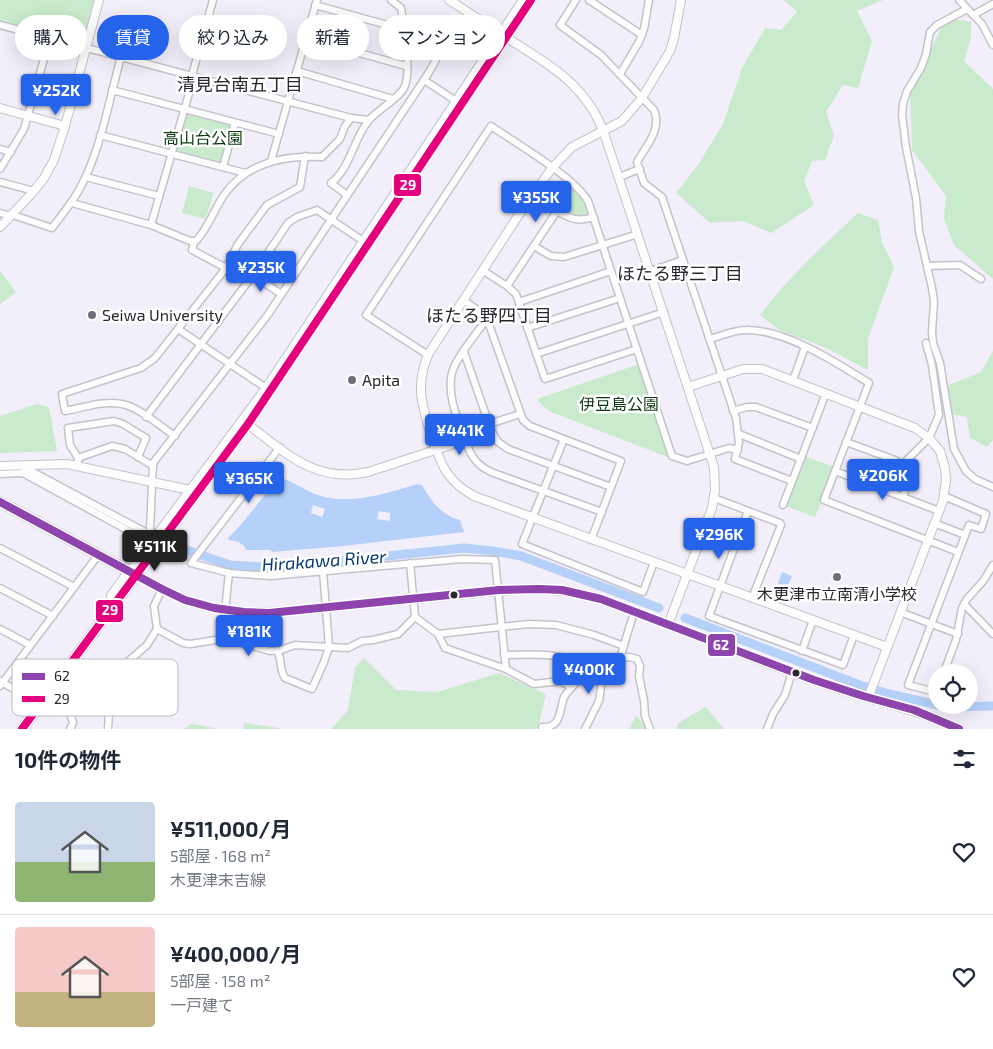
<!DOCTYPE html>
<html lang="ja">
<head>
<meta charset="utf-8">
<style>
  body { margin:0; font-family:"Exo 2","Noto Sans JP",sans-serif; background:#f6f6f7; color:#1f2937; height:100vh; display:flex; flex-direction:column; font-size:19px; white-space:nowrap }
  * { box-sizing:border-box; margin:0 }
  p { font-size:16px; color:#747a83 }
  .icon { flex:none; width:28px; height:28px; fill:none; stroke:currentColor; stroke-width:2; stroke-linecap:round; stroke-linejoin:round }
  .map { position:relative; height:729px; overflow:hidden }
  .details { display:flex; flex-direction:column; background:#fff; flex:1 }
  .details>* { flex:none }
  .top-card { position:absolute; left:15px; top:15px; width:500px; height:45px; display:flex; gap:10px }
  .tools { position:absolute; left:928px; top:664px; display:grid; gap:10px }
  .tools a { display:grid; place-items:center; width:50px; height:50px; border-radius:50%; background:#fff; box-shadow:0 5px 20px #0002; font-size:25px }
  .price { position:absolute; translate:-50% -42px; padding:0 11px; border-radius:5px; background:#2563eb; color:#fff; font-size:16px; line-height:32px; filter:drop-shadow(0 1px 2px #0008) }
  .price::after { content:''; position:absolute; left:50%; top:30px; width:15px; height:11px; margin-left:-8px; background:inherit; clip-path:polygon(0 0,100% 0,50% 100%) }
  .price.selected { background:#222; color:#fff }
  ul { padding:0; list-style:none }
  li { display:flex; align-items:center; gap:15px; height:125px; padding:0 15px }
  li+li { border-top:1px solid #e0e1e3 }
  li span { display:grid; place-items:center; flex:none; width:140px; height:100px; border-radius:5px; color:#555 }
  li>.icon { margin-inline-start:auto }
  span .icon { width:60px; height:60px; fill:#fffc; stroke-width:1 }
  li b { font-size:21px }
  h2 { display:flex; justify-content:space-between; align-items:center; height:60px; padding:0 15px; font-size:21px }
  .chip { padding:0 18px; border-radius:22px; background:#fff; box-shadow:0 5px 20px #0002; font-size:18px; line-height:45px }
  .chip.selected { background:#2563eb; color:#fff }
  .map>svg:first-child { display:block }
</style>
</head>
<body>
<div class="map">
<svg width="993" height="729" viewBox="0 0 993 729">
  <rect width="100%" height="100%" fill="#f2effa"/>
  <!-- green -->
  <g fill="#c9eacc">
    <polygon points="0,0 97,0 85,46 0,23"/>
    <polygon points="784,0 883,0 857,11 872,41 858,88 843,85 826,112 834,136 825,160 812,161 804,181 814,205 771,233 743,221 710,223 676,193 698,165 723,124 742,68 765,28 781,30 797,12"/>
    <polygon points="946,18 971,22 971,38 964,61 993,89 993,279 954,245 944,219 946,196 912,150 910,93"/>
    <polygon points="187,112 229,123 232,126 221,164 176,154 174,150 185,114"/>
    <path d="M566,181C578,191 584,199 589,214L587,215L572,217L550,203Z"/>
    <polygon points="189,186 214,193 205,219 182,213"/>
    <path d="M858,213L878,220L882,242L894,267L868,339V370L824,347L779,330L760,315C788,277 824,245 858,213Z"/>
    <polygon points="1,272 16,292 0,304 0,273"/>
    <polygon points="993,351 993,440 987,447 970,438 967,417 944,413 939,389 981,372"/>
    <polygon points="639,364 670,458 551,412 542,406 537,399"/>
    <polygon points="37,404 49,407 57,451 0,453 0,416"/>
    <polygon points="802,455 836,468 815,517 783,505"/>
    <polygon points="364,658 396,690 437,692 499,673 546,694 540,720 536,729 331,729 348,710 355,667"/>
    <polygon points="706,707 724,729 677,729 678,723"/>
    <polygon points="636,716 649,729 629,729"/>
    <polygon points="244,723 279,728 280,729 243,729"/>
    <polygon points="192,724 214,728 216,729 183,729"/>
  </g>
  <!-- water -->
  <g fill="#b5d1f9" fill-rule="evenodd">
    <path d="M279,478C288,478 307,492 318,495C353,506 385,493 418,484L422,485C431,501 441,515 460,520L464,532L343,546L273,552L270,550H246L243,544L242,545L239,542L229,540L228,538C247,520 262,497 279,478ZM313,505L325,509L322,517L311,513ZM379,511L390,513V521L377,519Z"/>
    <polygon points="782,572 792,576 785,593 776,589"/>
  </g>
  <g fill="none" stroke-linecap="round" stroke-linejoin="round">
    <!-- river -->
    <g stroke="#b5d1f9" stroke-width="9">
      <polyline points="106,515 146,536 230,565 263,567 320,563 464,548 493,551 521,556 659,608"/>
      <polyline points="685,618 860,685 889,694 947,707 993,706"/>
    </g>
    <!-- minor casing -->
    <g stroke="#c4c2ca" stroke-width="9">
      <g id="minor">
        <path d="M576,0L560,25L601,55L654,110C662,129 647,145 637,162L644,183L662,197L736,418L739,443L735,459L792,481"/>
        <polyline points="589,0 642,35"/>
        <polyline points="959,0 982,24 993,45"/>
        <polyline points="967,9 937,25 930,32 926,54 921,68 907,91 903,104 902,115 906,147 916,198 919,231 932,288 934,302 932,332 933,343 940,363 954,449 966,471 975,479 993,487"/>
        <polyline points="973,15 993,4"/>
        <polyline points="0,25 351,118 369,120"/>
        <polyline points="306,38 406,66"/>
        <polyline points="297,71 393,99"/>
        <polyline points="620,74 639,42 644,29 649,0"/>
        <polyline points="192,75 213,0"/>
        <polyline points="424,80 456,101"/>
        <polyline points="112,90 279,134"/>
        <polyline points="100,135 245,173"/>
        <polyline points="0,149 11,152"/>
        <polyline points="271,161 317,0"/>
        <polyline points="223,167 235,123"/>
        <polyline points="0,169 24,129 50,38"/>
        <polyline points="86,177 159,196"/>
        <polyline points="619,177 640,169"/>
        <polyline points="0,182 34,191"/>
        <path d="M347,195L331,183C351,168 354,136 370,119C379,109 398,99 404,88C412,73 404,25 401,8L391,0"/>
        <path d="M72,203L151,225L190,241H196C208,228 214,210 224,195C247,162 285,155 322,157L340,139L345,126L351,118"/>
        <polyline points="0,213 11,216"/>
        <path d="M13,215L52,228C65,211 78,195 86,176C103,139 110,96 121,57"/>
        <polyline points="151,225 194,76"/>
        <polyline points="194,242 192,250 226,268"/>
        <polyline points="534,246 551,256 564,257 638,234"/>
        <polyline points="927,266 960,265 981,279"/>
        <polyline points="482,270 507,286 516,294 545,379 637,349"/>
        <polyline points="650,271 683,260"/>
        <polyline points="253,275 281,294"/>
        <path d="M507,286L557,211C570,219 578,222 594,217"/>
        <polyline points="463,300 486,316 523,420 530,426 621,461 591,540"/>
        <polyline points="519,302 611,271"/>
        <path d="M487,319C476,334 462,350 454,367C443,392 461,428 470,452C475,462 481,467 491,472L602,512"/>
        <polyline points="527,328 620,298"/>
        <polyline points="178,329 266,388"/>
        <path d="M709,339C721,336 734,330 746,330C785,329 837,363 869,383L824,500L958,552"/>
        <polyline points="464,352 489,424 520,414"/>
        <polyline points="536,354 664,312"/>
        <path d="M428,355L366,315L491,126C517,144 573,176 588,201L672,456L687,461L729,448L738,450"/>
        <polyline points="793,380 805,347"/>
        <polyline points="733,411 747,407 756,407 813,428"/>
        <polyline points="146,417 253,275 288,223 297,217 317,210 363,241"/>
        <polyline points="739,434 801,459"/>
        <path d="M175,436C161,427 139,407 122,404C104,400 83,408 65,411L62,394L141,368L155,358L226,268L238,244L267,205L300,187L305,156"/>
        <polyline points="564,439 522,544 643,592 654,562"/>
        <polyline points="466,440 492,432 498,442 508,449 611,487"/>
        <path d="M846,442L895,460C911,470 909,481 903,497"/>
        <polyline points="280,447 191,563 229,573 270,576 462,559 495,560 506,669"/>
        <polyline points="78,458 70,445 68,428 114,421 123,424 146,438 138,457"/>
        <polyline points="78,462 78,458 112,446 125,449 153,466"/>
        <polyline points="20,465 145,532 152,533"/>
        <polyline points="902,465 929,438 939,415 932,365 926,343"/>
        <polyline points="835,471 939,511"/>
        <polyline points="0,474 23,473 151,543"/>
        <polyline points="714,498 780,523 781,525 752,598"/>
        <polyline points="783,505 826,393"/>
        <polyline points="748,511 709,616 843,665 854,635"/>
        <polyline points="934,523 965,535"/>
        <path d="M156,536L150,530L153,463L267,316L424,80C433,65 441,57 438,39L315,5"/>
        <polyline points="0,548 74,587"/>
        <polyline points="410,563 415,617"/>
        <polyline points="0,588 53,616"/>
        <polyline points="964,604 993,634"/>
        <polyline points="900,612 958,634"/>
        <path d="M415,617L438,634L445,648L506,669L534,684L560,681L572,687L592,666C603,666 611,665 620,658L634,612"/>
        <polyline points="0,629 30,645"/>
        <polyline points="157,629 183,643 190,644 222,639 242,643 270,651 281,650 295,645 348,648 362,641 373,640 398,634 415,617"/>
        <polyline points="438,634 529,624 556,625 594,635 624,646"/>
        <polyline points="222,639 229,573"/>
        <path d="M277,651C283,660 278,667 285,678L312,689L324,662L329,647L323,571"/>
        <polyline points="802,651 813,620"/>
        <path d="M504,655C540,654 558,653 592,666"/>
        <polyline points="620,658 630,657 637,659 640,666 639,676 644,701 645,716 650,729"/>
        <polyline points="944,672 956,640 962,608 967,599 984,580 993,565"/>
        <polyline points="0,681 40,704"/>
        <polyline points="0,686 99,554"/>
        <polyline points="45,688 68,706 73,723 70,729"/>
        <polyline points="936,692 908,685 969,525 981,529 986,514 944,496"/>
        <path d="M542,727C562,728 559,711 564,697C566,694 569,690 572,687"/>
        <polyline points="108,729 111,679 115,673 147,645 157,629 154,606 162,589"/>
        <polyline points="585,729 599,701 604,666"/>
        <polyline points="767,729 773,714 785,695 792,672"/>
      </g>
    </g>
    <!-- tertiary casing -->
    <g stroke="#c4c2ca" stroke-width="10">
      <g id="tertiary">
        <path d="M449,0C468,12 488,25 507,38C548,64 584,83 603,130L714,467L715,490L712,508L668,625"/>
        <path d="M531,0L248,424L136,575C159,587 180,600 205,606C250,617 296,611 341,606C383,602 424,598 466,594C512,589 556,585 601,599C679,628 757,661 836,688C877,702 919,710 959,729"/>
        <path d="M681,0L674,38L670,51L642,98L622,121L572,147L552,168L518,216L429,353C424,364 421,375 421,387C420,405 437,459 448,474C455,484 463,490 474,496L887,647"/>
        <polyline points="0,108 65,126"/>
        <polyline points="0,227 34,191 44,178 54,160 65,126 99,0"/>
        <polyline points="688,387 743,369 762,369 915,428 929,438 940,451 945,468 946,480 943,501 868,698"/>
        <path d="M246,423C285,452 315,484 368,472L466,440"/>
        <polyline points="0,466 67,464 190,490"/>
        <polyline points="130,571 266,388 523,0"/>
      </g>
    </g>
    <!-- primary casing -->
    <g stroke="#c4c2ca" stroke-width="12">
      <g id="primary">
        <polyline points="0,502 136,575 22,729"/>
        <polyline points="112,596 130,571"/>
      </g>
    </g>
    <!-- minor -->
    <use href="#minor" stroke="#fdfdfe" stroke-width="6"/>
    <!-- tertiary -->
    <use href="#tertiary" stroke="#fdfdfe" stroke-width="8"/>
    <!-- primary -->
    <use href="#primary" stroke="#fdfdfe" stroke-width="10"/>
    <!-- bus-1 casing -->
    <g stroke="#fff" stroke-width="11">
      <polyline id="bus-1" points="0,502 162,589 185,600 214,608 244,612 269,613 499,590 539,589 562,590 601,599 814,680 863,696 914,710 959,729"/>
    </g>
    <!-- bus-2 casing -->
    <g stroke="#fff" stroke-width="11">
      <polyline id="bus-2" points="22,729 248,424 531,0"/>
    </g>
    <!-- bus-1 -->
    <use href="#bus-1" stroke="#8e44ad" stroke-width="8"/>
    <!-- bus-2 -->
    <use href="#bus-2" stroke="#e5007d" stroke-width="8"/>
  </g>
  <!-- markers -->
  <g fill="#6f6d75" stroke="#fff" stroke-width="2">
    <circle cx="92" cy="315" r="5"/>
    <circle cx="352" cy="380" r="5"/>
    <circle cx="837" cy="577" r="5"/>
  </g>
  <g fill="#28272e" stroke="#fff" stroke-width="2">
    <circle cx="454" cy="595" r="4.5"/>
    <circle cx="796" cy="673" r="4.5"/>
  </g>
  <g text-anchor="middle" stroke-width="5" stroke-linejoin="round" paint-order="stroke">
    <!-- park labels -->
    <g font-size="16" fill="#09370e" stroke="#fff">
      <text x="203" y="144">高山台公園</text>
      <text x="619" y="410">伊豆島公園</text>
    </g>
    <!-- poi labels -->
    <g font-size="16" fill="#28272e" stroke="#fff" text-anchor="start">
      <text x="102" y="321">Seiwa University</text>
      <text x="362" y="386">Apita</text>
      <text x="837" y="600" text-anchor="middle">木更津市立南清小学校</text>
    </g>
    <!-- neighbourhood labels -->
    <g font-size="18" fill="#28272e" stroke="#fff">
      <text x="240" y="91">清見台南五丁目</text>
      <text x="680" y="280">ほたる野三丁目</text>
      <text x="489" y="322">ほたる野四丁目</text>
    </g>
    <!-- water labels -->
    <g font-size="18" font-style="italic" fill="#063b74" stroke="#fff">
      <text transform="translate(324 561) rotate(-4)" y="6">Hirakawa River</text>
    </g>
  </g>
  <!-- legend -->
  <rect x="12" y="659" width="166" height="57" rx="8" fill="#fff" stroke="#bebec0" stroke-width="1"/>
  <rect x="22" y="673" width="23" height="7" fill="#8e44ad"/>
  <rect x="22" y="696" width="23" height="6" fill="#e5007d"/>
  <g font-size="14" fill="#28272e">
    <text x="54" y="681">62</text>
    <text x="54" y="704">29</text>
  </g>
  <g stroke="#fff" stroke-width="2">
    <rect x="393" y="173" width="29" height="24" rx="5" fill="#e5007d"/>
    <rect x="95" y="599" width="29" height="24" rx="5" fill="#e5007d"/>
    <rect x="707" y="633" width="29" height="24" rx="5" fill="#8e44ad"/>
  </g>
  <g font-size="14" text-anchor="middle" font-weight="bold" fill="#fff">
    <text x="408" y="190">29</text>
    <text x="110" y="615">29</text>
    <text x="721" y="650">62</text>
  </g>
</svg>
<div class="tools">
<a><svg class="icon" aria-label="locate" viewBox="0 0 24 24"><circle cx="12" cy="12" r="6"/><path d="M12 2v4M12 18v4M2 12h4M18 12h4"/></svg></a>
</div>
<b class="price" style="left:56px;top:116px">¥252K</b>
<b class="price" style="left:536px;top:223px">¥355K</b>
<b class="price" style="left:261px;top:293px">¥235K</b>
<b class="price" style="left:460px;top:456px">¥441K</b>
<b class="price" style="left:883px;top:501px">¥206K</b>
<b class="price" style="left:249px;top:504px">¥365K</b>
<b class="price" style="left:719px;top:560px">¥296K</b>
<b class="price selected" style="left:155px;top:572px">¥511K</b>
<b class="price" style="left:249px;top:657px">¥181K</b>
<b class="price" style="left:589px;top:695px">¥400K</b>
<div class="top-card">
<a class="chip">購入</a>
<a class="chip selected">賃貸</a>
<a class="chip">絞り込み</a>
<a class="chip">新着</a>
<a class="chip">マンション</a>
</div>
</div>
<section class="details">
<h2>10件の物件<svg class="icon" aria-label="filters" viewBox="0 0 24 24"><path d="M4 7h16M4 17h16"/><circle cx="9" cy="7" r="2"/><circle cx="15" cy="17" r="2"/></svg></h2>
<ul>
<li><span style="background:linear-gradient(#c9d6e8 60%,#8fb573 0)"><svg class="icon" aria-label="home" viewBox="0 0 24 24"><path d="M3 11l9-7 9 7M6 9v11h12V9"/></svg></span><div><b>¥511,000/月</b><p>5部屋 · 168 m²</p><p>木更津末吉線</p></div><svg class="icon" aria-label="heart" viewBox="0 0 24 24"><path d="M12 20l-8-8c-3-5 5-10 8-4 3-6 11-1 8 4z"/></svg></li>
<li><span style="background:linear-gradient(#f6c9c9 65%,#c2b280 0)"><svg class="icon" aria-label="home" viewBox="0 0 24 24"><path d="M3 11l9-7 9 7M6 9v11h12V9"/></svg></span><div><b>¥400,000/月</b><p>5部屋 · 158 m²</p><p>一戸建て</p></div><svg class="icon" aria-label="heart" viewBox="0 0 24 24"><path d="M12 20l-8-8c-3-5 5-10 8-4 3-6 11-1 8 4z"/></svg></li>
</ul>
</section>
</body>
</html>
